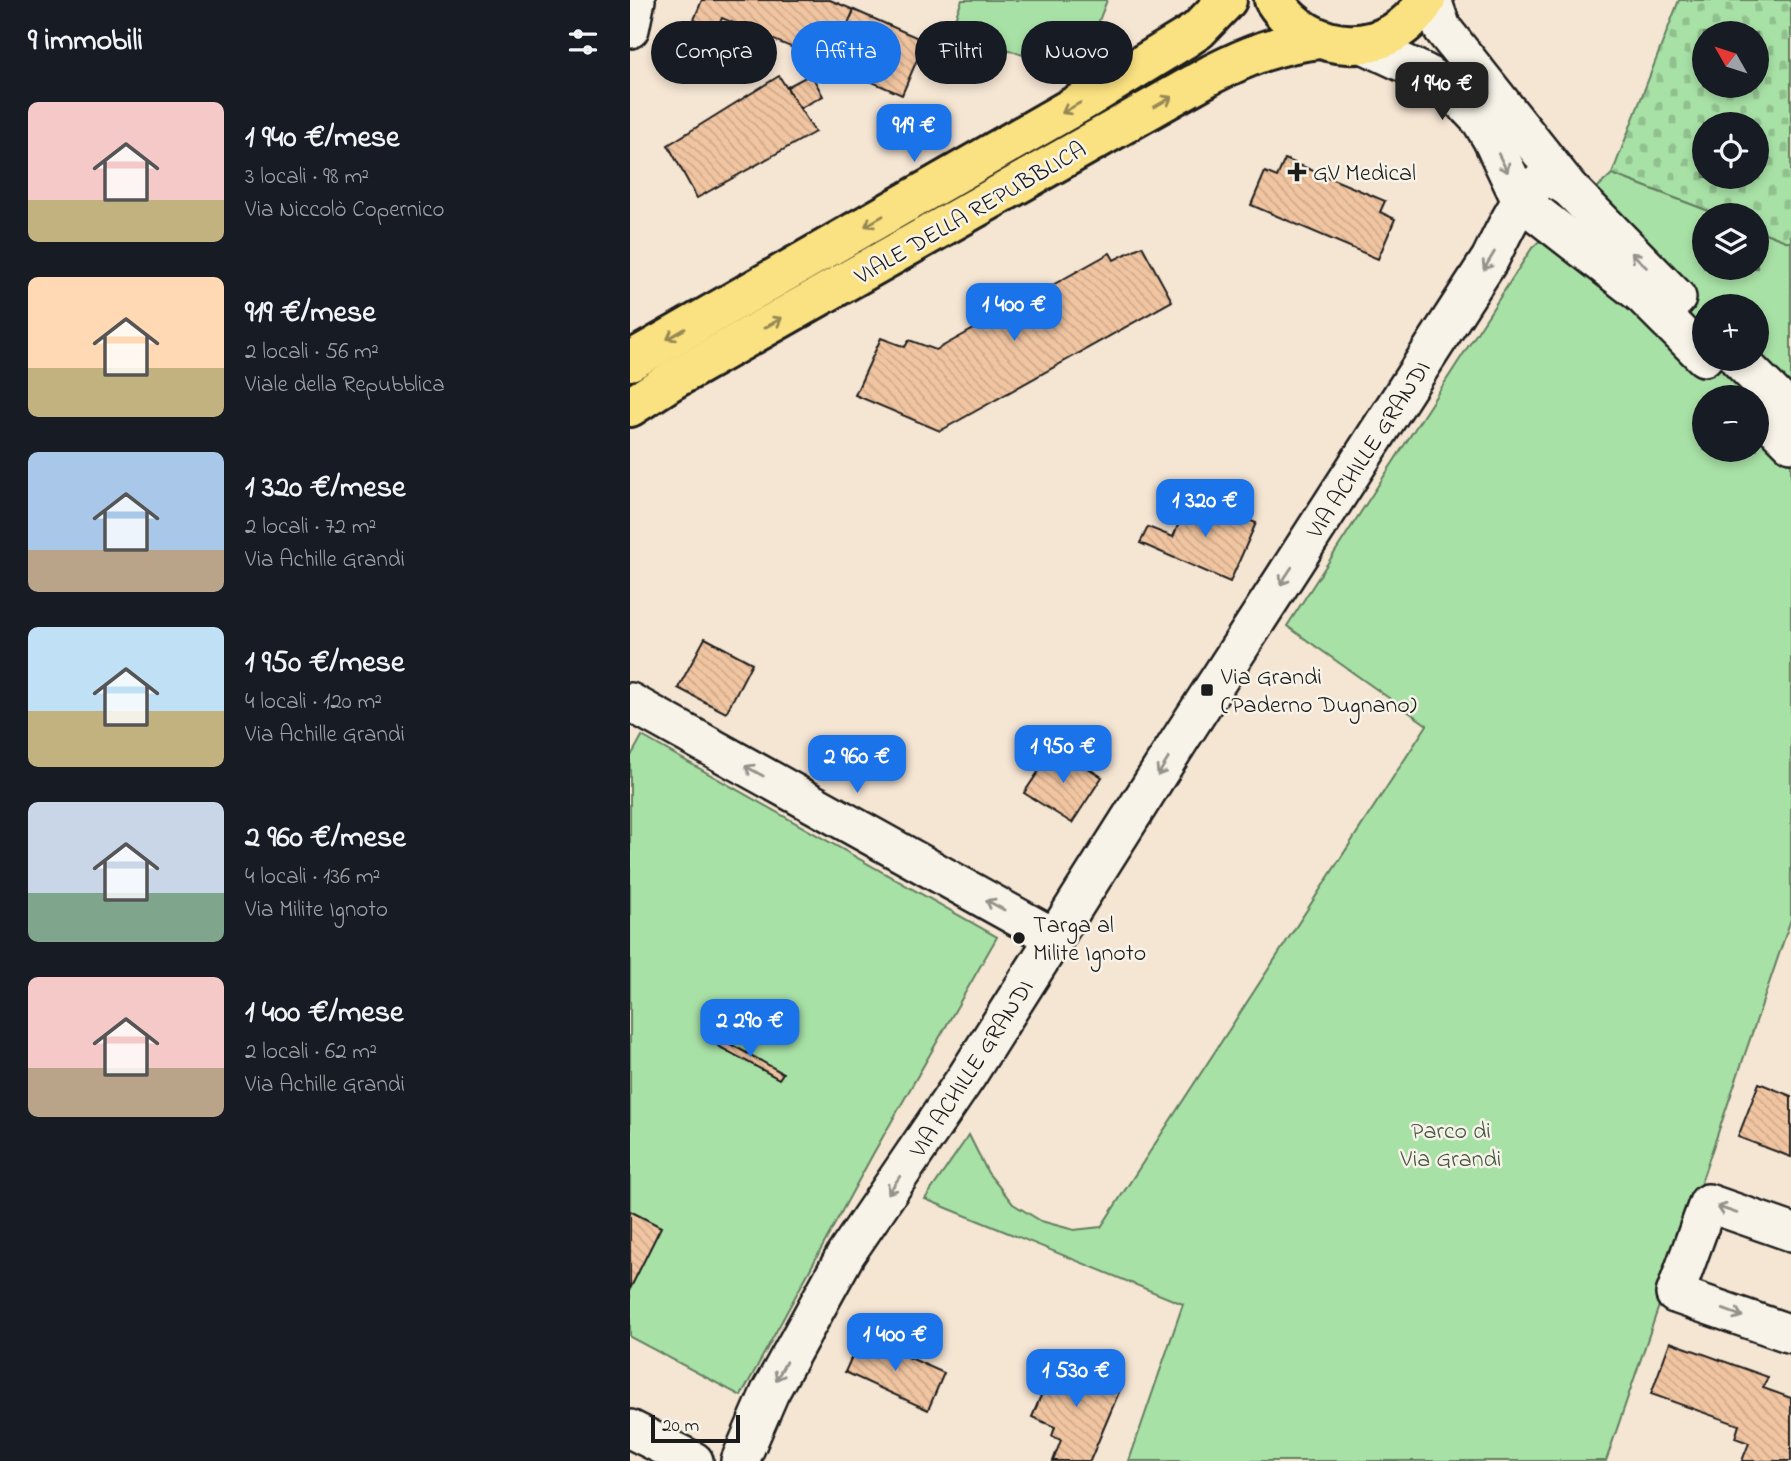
<!DOCTYPE html>
<html lang="it">
<head>
<meta charset="utf-8">
<style>
  body { margin:0; font-family:"Indie Flower",sans-serif; background:#242831; color:#f1f3f6; height:100vh; display:flex; flex-direction:column; font-size:26px; white-space:nowrap }
  * { box-sizing:border-box; margin:0 }
  p { font-size:23px; color:#9ea1a6 }
  .icon { flex:none; width:38px; height:38px; fill:none; stroke:currentColor; stroke-width:2; stroke-linecap:round; stroke-linejoin:round }
  .map { position:relative; flex:1; overflow:hidden }
  .drawer { display:flex; flex-direction:column; background:#171b24; width:630px }
  .drawer>* { flex:none }
  .hud { position:absolute; left:21px; top:21px; width:665px; height:63px; display:flex; gap:14px }
  .needle { width:46px; rotate:309deg }
  .tools { position:absolute; left:1062px; top:21px; display:grid; gap:14px }
  .tools a { display:grid; place-items:center; width:77px; height:77px; border-radius:50%; background:#171b24; box-shadow:0 4px 10px #0003; font-size:35px }
  .scale { position:absolute; left:21px; bottom:18px; width:89px; box-sizing:border-box; padding-left:7px; border:4px solid #1c1c1c; border-top:0; font-size:19px; line-height:24px; white-space:nowrap; color:#1c1c1c; -webkit-text-stroke:5px #f7f3e8; paint-order:stroke }
  .price { position:absolute; translate:-50% -60px; padding:0 16px; border-radius:14px; background:#1a73e8; color:#fff; font-size:23px; line-height:46px; filter:drop-shadow(0 2px 4px #0008) }
  .price::after { content:''; position:absolute; left:50%; top:42px; width:21px; height:16px; margin-left:-10px; background:inherit; clip-path:polygon(0 0,100% 0,50% 100%) }
  .price.current { background:#222; color:#fff }
  ul { padding:0; list-style:none }
  li { display:flex; align-items:center; gap:21px; height:175px; padding:0 28px }
  li span { display:grid; place-items:center; flex:none; width:196px; height:140px; border-radius:10px; color:#555 }
  li>.icon { margin-inline-start:auto }
  span .icon { width:84px; height:84px; fill:#fffc; stroke-width:1 }
  li b { font-size:30px }
  h2 { display:flex; justify-content:space-between; align-items:center; height:84px; padding:0 28px; font-size:30px }
  .tag { padding:0 24px; border-radius:32px; background:#171b24; box-shadow:0 4px 10px #0003; font-size:24px; line-height:63px }
  .tag.current { background:#1a73e8; color:#fff }
  main { display:flex; flex:1; min-height:0 }
  .map>svg:first-child { display:block }
</style>
</head>
<body>
<main>
<section class="drawer">
<h2>9 immobili<svg class="icon" aria-label="filters" viewBox="0 0 24 24"><path d="M4 7h16M4 17h16"/><circle cx="9" cy="7" r="2"/><circle cx="15" cy="17" r="2"/></svg></h2>
<ul>
<li><span style="background:linear-gradient(#f6c9c9 70%,#c2b280 0)"><svg class="icon" aria-label="home" viewBox="0 0 24 24"><path d="M3 11l9-7 9 7M6 9v11h12V9"/></svg></span><div><b>1 940 €/mese</b><p>3 locali · 98 m²</p><p>Via Niccolò Copernico</p></div></li>
<li><span style="background:linear-gradient(#ffd9b3 65%,#c2b280 0)"><svg class="icon" aria-label="home" viewBox="0 0 24 24"><path d="M3 11l9-7 9 7M6 9v11h12V9"/></svg></span><div><b>919 €/mese</b><p>2 locali · 56 m²</p><p>Viale della Repubblica</p></div></li>
<li><span style="background:linear-gradient(#a9c7e8 70%,#b9a48a 0)"><svg class="icon" aria-label="home" viewBox="0 0 24 24"><path d="M3 11l9-7 9 7M6 9v11h12V9"/></svg></span><div><b>1 320 €/mese</b><p>2 locali · 72 m²</p><p>Via Achille Grandi</p></div></li>
<li><span style="background:linear-gradient(#bfe0f5 60%,#c2b280 0)"><svg class="icon" aria-label="home" viewBox="0 0 24 24"><path d="M3 11l9-7 9 7M6 9v11h12V9"/></svg></span><div><b>1 950 €/mese</b><p>4 locali · 120 m²</p><p>Via Achille Grandi</p></div></li>
<li><span style="background:linear-gradient(#c9d6e8 65%,#7fa58c 0)"><svg class="icon" aria-label="home" viewBox="0 0 24 24"><path d="M3 11l9-7 9 7M6 9v11h12V9"/></svg></span><div><b>2 960 €/mese</b><p>4 locali · 136 m²</p><p>Via Milite Ignoto</p></div></li>
<li><span style="background:linear-gradient(#f6c9c9 65%,#b9a48a 0)"><svg class="icon" aria-label="home" viewBox="0 0 24 24"><path d="M3 11l9-7 9 7M6 9v11h12V9"/></svg></span><div><b>1 400 €/mese</b><p>2 locali · 62 m²</p><p>Via Achille Grandi</p></div></li>
</ul>
</section>
<div class="map">
<svg width="1161" height="1461" viewBox="0 0 1161 1461">
  <defs>
    <pattern id="cemetery-stones" width="16" height="16" patternUnits="userSpaceOnUse" patternTransform="scale(1.75)"><rect width="16" height="16" fill="#a8e1a6"/><path d="M2 7V4a2 2 0 0 1 4 0v3zM10 15v-3a2 2 0 0 1 4 0v3z" fill="#90c08e"/></pattern>
    <pattern id="building-back-hatch" width="6" height="6" patternUnits="userSpaceOnUse" patternTransform="scale(1.75)"><rect width="6" height="6" fill="#f1c5a1"/><path d="M-1 5l2 2M0 0l6 6M5-1l2 2" fill="none" stroke="#cea98a"/></pattern>
  </defs>
  <rect width="100%" height="100%" fill="#f5e5d3"/>
  <filter id="ink" filterUnits="userSpaceOnUse"><feTurbulence type="fractalNoise" baseFrequency=".0143" numOctaves="2"/><feDisplacementMap in="SourceGraphic" scale="14" xChannelSelector="R" yChannelSelector="G"/><feConvolveMatrix kernelMatrix="1 2 1 2 8 2 1 2 1" color-interpolation-filters="sRGB"/></filter>
  <g filter="url(#ink)">
    <!-- cemetery -->
    <path fill="url(#cemetery-stones)" stroke="#627e61" stroke-width="2" fill-rule="evenodd" d="M1049,0H1161V243L1127,230V215H1089L982,174ZM1074,33H1127V86H1074ZM1074,124H1127V177H1074Z"/>
    <!-- green -->
    <g fill="#a8e1a6" stroke="#627e61" stroke-width="2" fill-rule="evenodd">
      <polygon points="332,0 477,0 448,75 321,29"/>
      <path d="M982,174L1089,215H1074V268H1127V230L1161,243V919L976,1461H499L553,1304L295,1199L339,1135L358,1173L383,1204L411,1221L444,1230L471,1227L797,725L657,626L902,248ZM1074,306H1127V359H1074ZM1074,397H1127V450H1074Z"/>
      <polygon points="12,736 367,937 243,1154 111,1396 0,1337 0,758"/>
    </g>
    <!-- building -->
    <g fill="url(#building-back-hatch)" stroke="#1c1c1c" stroke-width="2">
      <polygon points="72,0 200,0 224,10 201,64 92,18 87,29 64,20"/>
      <polygon points="224,10 295,41 272,95 201,64"/>
      <polygon points="181,74 193,96 169,109 157,87"/>
      <polygon points="149,76 185,132 67,198 38,145"/>
      <polygon points="655,159 755,201 750,212 765,219 748,259 621,205 635,172 647,177"/>
      <polygon points="512,246 542,301 310,431 225,395 251,338 275,347 279,340 306,350 480,253 484,260"/>
      <polygon points="561,495 626,523 600,582 510,543 518,527 543,537"/>
      <polygon points="75,638 122,663 96,713 48,688"/>
      <polygon points="425,747 472,777 442,823 394,793"/>
      <polygon points="91,1039 153,1073 149,1079 88,1046"/>
      <polygon points="1129,1083 1161,1096 1161,1157 1108,1137"/>
      <polygon points="0,1211 31,1227 0,1289"/>
      <polygon points="231,1336 314,1373 298,1410 215,1372"/>
      <polygon points="1040,1342 1138,1377 1133,1388 1161,1398 1161,1461 1112,1461 1119,1443 1105,1438 1109,1425 1021,1394"/>
      <polygon points="427,1357 492,1385 460,1461 423,1461 431,1440 422,1436 425,1427 402,1417"/>
    </g>
    <g fill="none" stroke-linecap="round" stroke-linejoin="round">
      <!-- minor casing -->
      <g stroke="#1c1c1c" stroke-width="42">
        <g id="minor">
          <polyline points="802,0 812,28 939,188 1047,298"/>
          <polyline points="0,29 6,0"/>
          <polyline points="733,44 795,73 834,103 851,121 861,138 891,201 1012,295 1074,357"/>
          <polyline points="1108,359 1161,412"/>
          <polyline points="1127,409 1161,443"/>
          <polyline points="0,702 425,938"/>
          <polyline points="1161,1232 1078,1203 1045,1294 1161,1334"/>
          <polyline points="0,1429 64,1461"/>
          <path d="M110,1461L140,1392L216,1254L337,1076L551,738L860,259C870,240 896,177 920,179C926,179 934,185 939,188"/>
        </g>
      </g>
      <!-- major casing -->
      <g stroke="#1c1c1c" stroke-width="44">
        <g id="major">
          <path d="M644,0C681,58 760,60 796,0"/>
          <polyline points="0,361 453,101 556,38 568,30 597,0"/>
          <path d="M0,407L42,380L582,74C617,56 650,43 689,39"/>
        </g>
      </g>
      <!-- minor -->
      <use href="#minor" stroke="#f7f3e8" stroke-width="37"/>
      <!-- major -->
      <use href="#major" stroke="#fae181" stroke-width="38"/>
    </g>
    <!-- one-way arrows -->
    <defs><path id="oneway-shaft" d="M-6 0H5M1.5-3L5.5 0L1.5 3" fill="none" stroke-width="1.6" stroke-linecap="round" stroke-linejoin="round" transform="scale(1.75)"/></defs>
    <g stroke="#968854">
      <use href="#oneway-shaft" transform="translate(533 102) rotate(-30)"/>
      <use href="#oneway-shaft" transform="translate(441 108) rotate(150)"/>
      <use href="#oneway-shaft" transform="translate(244 221) rotate(150)"/>
      <use href="#oneway-shaft" transform="translate(143 323) rotate(-30)"/>
      <use href="#oneway-shaft" transform="translate(46 334) rotate(150)"/>
    </g>
    <g stroke="#94928c">
      <use href="#oneway-shaft" transform="translate(873 163) rotate(63)"/>
      <use href="#oneway-shaft" transform="translate(1009 260) rotate(-135)"/>
      <use href="#oneway-shaft" transform="translate(859 261) rotate(121)"/>
      <use href="#oneway-shaft" transform="translate(656 576) rotate(123)"/>
      <use href="#oneway-shaft" transform="translate(533 767) rotate(122)"/>
      <use href="#oneway-shaft" transform="translate(124 771) rotate(-151)"/>
      <use href="#oneway-shaft" transform="translate(365 905) rotate(-151)"/>
      <use href="#oneway-shaft" transform="translate(264 1185) rotate(124)"/>
      <use href="#oneway-shaft" transform="translate(1097 1210) rotate(-161)"/>
      <use href="#oneway-shaft" transform="translate(1103 1313) rotate(20)"/>
      <use href="#oneway-shaft" transform="translate(151 1371) rotate(118)"/>
    </g>
  </g>
  <!-- markers -->
  <g fill="#1c1c1c" stroke="#f7f3e8" stroke-width="2.5">
    <path d="M663.5 161.5h7v7h7v7h-7v7h-7v-7h-7v-7h7z"/>
    <rect x="570" y="683" width="14" height="14" rx="3.5"/>
    <circle cx="389" cy="938" r="7"/>
  </g>
  <g text-anchor="middle" stroke-width="5" stroke-linejoin="round" paint-order="stroke">
    <!-- poi labels -->
    <g font-size="24" fill="#1c1c1c" stroke="#f7f3e8" text-anchor="start">
      <text x="683" y="180">GV Medical</text>
      <text x="591" y="684">Via Grandi<tspan x="591" dy="28">(Paderno Dugnano)</tspan></text>
      <text x="403" y="932">Targa al<tspan x="403" dy="28">Milite Ignoto</tspan></text>
    </g>
    <!-- street labels -->
    <g font-size="24" fill="#1c1c1c" stroke="#f7f3e8">
      <text transform="translate(340 212) rotate(-30)" y="8">VIALE DELLA REPUBBLICA</text>
      <text transform="translate(738 449) rotate(-57)" y="8">VIA ACHILLE GRANDI</text>
      <text transform="translate(341 1068) rotate(-57)" y="8">VIA ACHILLE GRANDI</text>
    </g>
    <!-- park labels -->
    <g font-size="24" fill="#465745" stroke="#f7f3e8">
      <text x="821" y="1138">Parco di<tspan x="821" dy="28">Via Grandi</tspan></text>
    </g>
  </g>
</svg>
<div class="tools">
<a><svg class="needle" viewBox="-14 -14 28 28"><path d="M0-13l5 13h-10z" fill="#e53935"/><path d="M0 13l5-13h-10z" fill="#9ea1a6"/></svg></a>
<a><svg class="icon" aria-label="locate" viewBox="0 0 24 24"><circle cx="12" cy="12" r="6"/><path d="M12 2v4M12 18v4M2 12h4M18 12h4"/></svg></a>
<a><svg class="icon" aria-label="layers" viewBox="0 0 24 24"><path d="M12 4l9 5-9 5-9-5zM3 14l9 5 9-5"/></svg></a>
<a>+</a>
<a>−</a>
</div>
<div class="scale">20 m</div>
<b class="price current" style="left:812px;top:122px">1 940 €</b>
<b class="price" style="left:284px;top:164px">919 €</b>
<b class="price" style="left:384px;top:343px">1 400 €</b>
<b class="price" style="left:575px;top:539px">1 320 €</b>
<b class="price" style="left:433px;top:785px">1 950 €</b>
<b class="price" style="left:227px;top:795px">2 960 €</b>
<b class="price" style="left:120px;top:1059px">2 290 €</b>
<b class="price" style="left:265px;top:1373px">1 400 €</b>
<b class="price" style="left:446px;top:1409px">1 530 €</b>
<div class="hud">
<a class="tag">Compra</a>
<a class="tag current">Affitta</a>
<a class="tag">Filtri</a>
<a class="tag">Nuovo</a>
</div>
</div>
</main>
</body>
</html>
